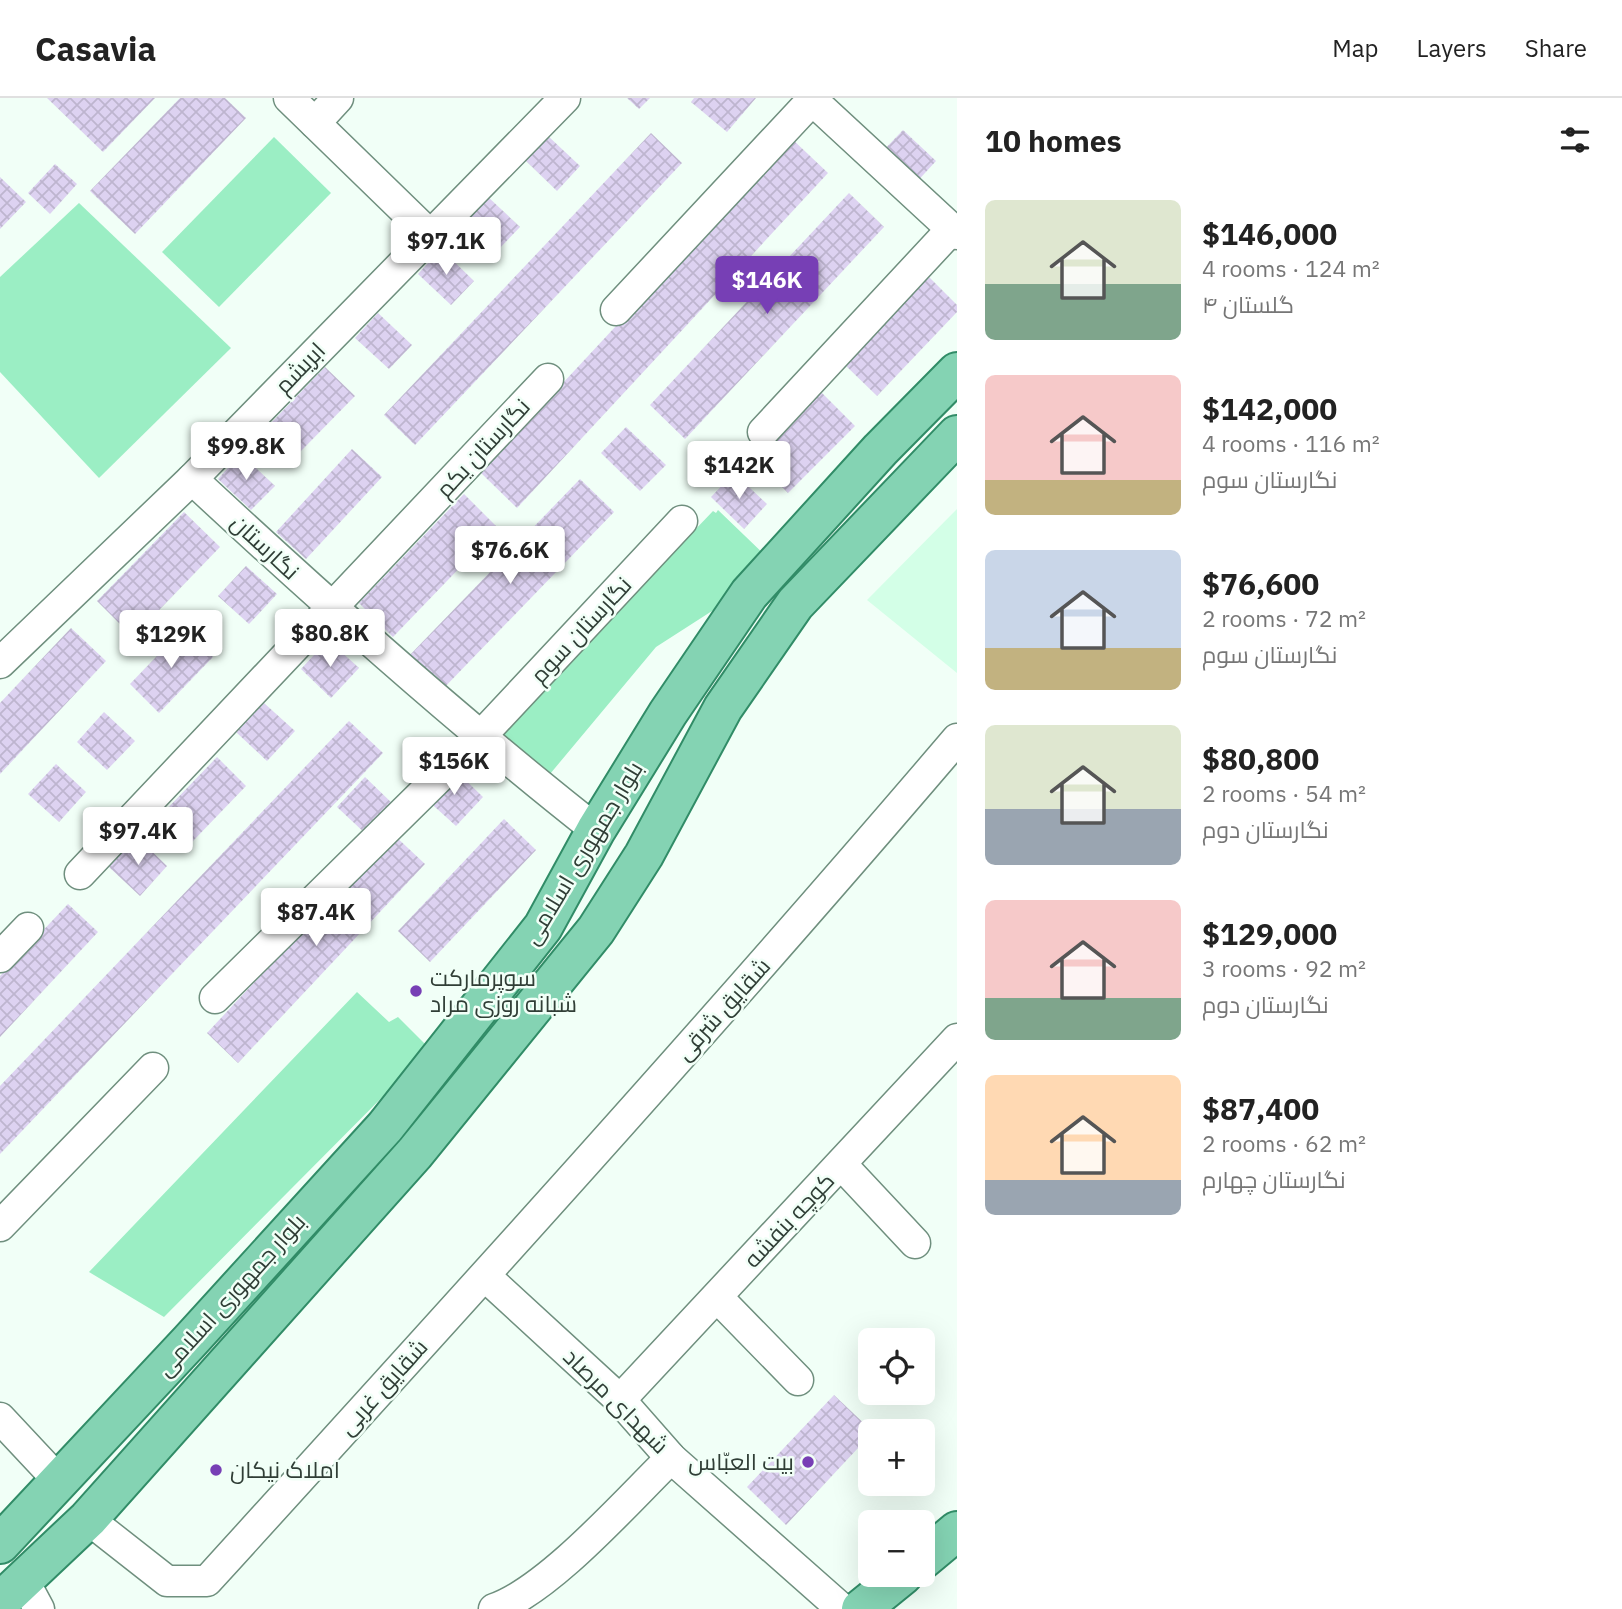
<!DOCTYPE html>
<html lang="en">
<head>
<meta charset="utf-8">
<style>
  body { margin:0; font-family:"IBM Plex Sans",Cairo,sans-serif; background:#f2f2f2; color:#222; height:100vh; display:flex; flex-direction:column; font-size:26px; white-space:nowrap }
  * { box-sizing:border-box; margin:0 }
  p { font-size:23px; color:#767676 }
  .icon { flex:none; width:38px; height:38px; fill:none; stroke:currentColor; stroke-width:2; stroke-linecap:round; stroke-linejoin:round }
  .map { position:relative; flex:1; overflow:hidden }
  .panel { display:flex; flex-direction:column; background:#fff; width:665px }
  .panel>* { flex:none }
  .tools { position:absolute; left:858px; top:1230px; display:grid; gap:14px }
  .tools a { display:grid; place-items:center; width:77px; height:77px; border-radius:10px; background:#fff; box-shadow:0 7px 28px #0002; font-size:35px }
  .price { position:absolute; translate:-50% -60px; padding:0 16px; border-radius:7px; background:#fff; color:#222; font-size:23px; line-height:46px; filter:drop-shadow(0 2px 4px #0008) }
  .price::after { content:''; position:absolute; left:50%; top:42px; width:21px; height:16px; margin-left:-10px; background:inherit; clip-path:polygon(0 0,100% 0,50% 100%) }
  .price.on { background:#773fb5; color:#fff }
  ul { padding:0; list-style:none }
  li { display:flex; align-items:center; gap:21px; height:175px; padding:0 28px }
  li span { display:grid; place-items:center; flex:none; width:196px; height:140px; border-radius:10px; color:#555 }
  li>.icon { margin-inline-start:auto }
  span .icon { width:84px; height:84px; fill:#fffc; stroke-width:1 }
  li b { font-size:30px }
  h2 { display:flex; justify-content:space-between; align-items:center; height:84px; padding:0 28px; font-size:30px }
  header { display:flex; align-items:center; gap:42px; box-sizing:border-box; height:98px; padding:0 35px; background:#fff; border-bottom:2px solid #e0e0e0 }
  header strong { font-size:33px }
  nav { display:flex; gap:38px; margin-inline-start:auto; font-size:24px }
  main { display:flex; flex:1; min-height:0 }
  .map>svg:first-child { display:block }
</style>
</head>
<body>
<header>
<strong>Casavia</strong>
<nav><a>Map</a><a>Layers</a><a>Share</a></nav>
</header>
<main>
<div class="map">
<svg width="957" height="1511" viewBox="0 0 957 1511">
  <defs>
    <pattern id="building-cross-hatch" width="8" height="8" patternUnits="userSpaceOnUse" patternTransform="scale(1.75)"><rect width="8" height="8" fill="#ddd2f1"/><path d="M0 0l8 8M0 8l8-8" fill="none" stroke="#beb5cf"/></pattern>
  </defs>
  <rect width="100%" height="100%" fill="#f1fff7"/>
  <!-- built -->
  <polygon fill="#d3ffe7" points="957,411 957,575 867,502"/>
  <!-- green -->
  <g fill="#9beec4">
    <polygon points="274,39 331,95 219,209 162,154"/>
    <polygon points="79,105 231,250 99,380 0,274 0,179"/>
    <polygon points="718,412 768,460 726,504 656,549 550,676 501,635 713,413 716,415"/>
    <polygon points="357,894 389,924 398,919 430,951 164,1219 89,1174"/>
  </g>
  <!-- building -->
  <g fill="url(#building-cross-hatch)">
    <polygon points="47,0 155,0 103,54"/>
    <polygon points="180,0 225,0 246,20 135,136 90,93"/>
    <polygon points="627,0 650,0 639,11"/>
    <polygon points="694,0 756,0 727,34 691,4"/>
    <polygon points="903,32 936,63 913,88 880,56"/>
    <polygon points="651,35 682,65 415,347 384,317"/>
    <polygon points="547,37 580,68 557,93 524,61"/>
    <polygon points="791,40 828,75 517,410 480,374"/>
    <polygon points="55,66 77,86 50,116 28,95"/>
    <polygon points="0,79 26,104 0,131"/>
    <polygon points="849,95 884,129 685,341 650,307"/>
    <polygon points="487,98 520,129 497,153 464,122"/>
    <polygon points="441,151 474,183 451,207 418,176"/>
    <polygon points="927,177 957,207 957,214 877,298 843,265"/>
    <polygon points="378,215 412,247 389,271 355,240"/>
    <polygon points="325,269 355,298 300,354 271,325"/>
    <polygon points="819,292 855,328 788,395 752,359"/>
    <polygon points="626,329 666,367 640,393 601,355"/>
    <polygon points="352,351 382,379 306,461 276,434"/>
    <polygon points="241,356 275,388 251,412 218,381"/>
    <polygon points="734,375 767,406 744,431 711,399"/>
    <polygon points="580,381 614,414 440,594 406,561"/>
    <polygon points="464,396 498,430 393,539 359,505"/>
    <polygon points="184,414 220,449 133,539 97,503"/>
    <polygon points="246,468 277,496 249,526 218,498"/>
    <polygon points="71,530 106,563 0,676 0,605"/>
    <polygon points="184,530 213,559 159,615 130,586"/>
    <polygon points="328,542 359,570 331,600 301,571"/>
    <polygon points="264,605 295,633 267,663 236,634"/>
    <polygon points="104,614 135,643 107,672 77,644"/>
    <polygon points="349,623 383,655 0,1056 0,988"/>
    <polygon points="217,659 246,688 192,744 163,715"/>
    <polygon points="56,666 86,694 59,724 28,696"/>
    <polygon points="453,670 483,699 456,728 425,700"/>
    <polygon points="365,679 395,708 368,738 337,709"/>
    <polygon points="504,721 536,752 430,864 398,833"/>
    <polygon points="393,736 425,766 238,965 207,935"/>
    <polygon points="137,739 167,768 140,798 109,769"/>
    <polygon points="68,806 98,834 0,939 0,878"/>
    <polygon points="834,1297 873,1334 786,1427 747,1389"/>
  </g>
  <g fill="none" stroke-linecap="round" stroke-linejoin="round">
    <!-- minor casing -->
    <g stroke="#6f8f7e" stroke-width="33">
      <g id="minor">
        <polyline points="289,0 430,137"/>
        <polyline points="810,0 957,136"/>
        <polyline points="315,25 338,0"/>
        <polyline points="616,212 814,0"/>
        <polyline points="763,334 951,132"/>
        <path d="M192,381C323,503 455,621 596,732"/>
        <polyline points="0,565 192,381 565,0"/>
        <polyline points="80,776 548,281"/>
        <polyline points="0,859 28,830"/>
        <polyline points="215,900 479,640 682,423"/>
        <polyline points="841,1066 915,1145"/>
        <polyline points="0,1128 153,970"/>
        <polyline points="485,1178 620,1302 671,1360 842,1511"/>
        <polyline points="718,1200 798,1282"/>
        <polyline points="620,1302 957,941"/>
        <polyline points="0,1320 58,1382"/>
        <path d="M88,1421L167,1483H207C460,1205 713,927 957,641"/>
        <polyline points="24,1483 39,1511"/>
        <path d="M494,1511C549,1492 627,1403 671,1360"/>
      </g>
    </g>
    <!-- major casing -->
    <g stroke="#318c67" stroke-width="42">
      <g id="major">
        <polyline points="0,1446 190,1243 385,1029 543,829 596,732 668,615 749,496 880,352 957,274"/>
        <polyline points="922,1462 957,1433"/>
        <polyline points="0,1504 88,1421 415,1055 596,832 644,757 723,610 795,506 957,337"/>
        <polyline points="861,1511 903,1477"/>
      </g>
    </g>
    <!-- minor -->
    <use href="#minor" stroke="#fff" stroke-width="30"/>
    <!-- major -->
    <use href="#major" stroke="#84d3b3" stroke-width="38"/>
  </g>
  <!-- markers -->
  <g fill="#773fb5" stroke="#f1fff7" stroke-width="2.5">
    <circle cx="416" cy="893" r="7"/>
    <circle cx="808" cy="1364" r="7"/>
    <circle cx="216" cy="1372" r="7"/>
  </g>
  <g text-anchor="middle" stroke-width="5" stroke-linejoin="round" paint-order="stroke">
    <!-- street labels -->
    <g font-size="23" fill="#303e36" stroke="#f1fff7">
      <text transform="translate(300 270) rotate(-46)" y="8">ابریشم</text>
      <text transform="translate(483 350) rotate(-47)" y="8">نگارستان یکم</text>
      <text transform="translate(265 449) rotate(43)" y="8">نگارستان</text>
      <text transform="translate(581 532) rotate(-47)" y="8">نگارستان سوم</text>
      <text transform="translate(583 755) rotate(-59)" y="8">بلوار جمهوری اسلامی</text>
      <text transform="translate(723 911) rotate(-48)" y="8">شقایق شرقی</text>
      <text transform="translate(789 1122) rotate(-47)" y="8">کوچه بنفشه</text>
      <text transform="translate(231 1197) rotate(-48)" y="8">بلوار جمهوری اسلامی</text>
      <text transform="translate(383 1289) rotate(-48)" y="8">شقایق غربی</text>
      <text transform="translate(616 1303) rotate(45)" y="8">شهدای مرصاد</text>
    </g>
    <!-- poi labels -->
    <g font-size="23" fill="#303e36" stroke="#f1fff7" text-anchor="start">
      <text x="430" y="888">سوپرمارکت<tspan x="430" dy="26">شبانه روزی مراد</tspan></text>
      <text x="794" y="1372" text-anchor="end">بیت العبّاس</text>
      <text x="230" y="1380">املاک نیکان</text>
    </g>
  </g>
</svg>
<div class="tools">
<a><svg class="icon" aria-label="locate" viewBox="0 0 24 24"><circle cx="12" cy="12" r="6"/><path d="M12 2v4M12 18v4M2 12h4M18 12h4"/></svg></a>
<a>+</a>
<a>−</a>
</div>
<b class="price" style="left:446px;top:179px">$97.1K</b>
<b class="price on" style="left:767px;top:218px">$146K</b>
<b class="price" style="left:246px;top:384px">$99.8K</b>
<b class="price" style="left:739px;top:403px">$142K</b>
<b class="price" style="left:510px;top:488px">$76.6K</b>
<b class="price" style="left:330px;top:571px">$80.8K</b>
<b class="price" style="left:171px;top:572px">$129K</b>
<b class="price" style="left:454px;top:699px">$156K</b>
<b class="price" style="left:138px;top:769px">$97.4K</b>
<b class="price" style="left:316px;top:850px">$87.4K</b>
</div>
<section class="panel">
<h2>10 homes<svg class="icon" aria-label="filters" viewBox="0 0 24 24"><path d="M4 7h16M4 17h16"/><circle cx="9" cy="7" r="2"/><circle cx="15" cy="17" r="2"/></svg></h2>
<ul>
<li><span style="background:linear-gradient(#dfe7d0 60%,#7fa58c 0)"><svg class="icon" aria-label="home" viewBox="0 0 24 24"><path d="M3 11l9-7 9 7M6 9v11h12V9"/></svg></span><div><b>$146,000</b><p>4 rooms · 124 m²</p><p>گلستان ۴</p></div></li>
<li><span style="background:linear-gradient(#f6c9c9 75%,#c2b280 0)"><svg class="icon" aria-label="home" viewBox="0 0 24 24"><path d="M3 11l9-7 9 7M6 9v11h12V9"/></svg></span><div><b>$142,000</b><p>4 rooms · 116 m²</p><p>نگارستان سوم</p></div></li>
<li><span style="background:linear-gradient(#c9d6e8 70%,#c2b280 0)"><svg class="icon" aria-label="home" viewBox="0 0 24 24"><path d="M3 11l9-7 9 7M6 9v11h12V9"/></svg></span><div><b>$76,600</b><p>2 rooms · 72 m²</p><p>نگارستان سوم</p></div></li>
<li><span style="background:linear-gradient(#dfe7d0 60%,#9aa5b1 0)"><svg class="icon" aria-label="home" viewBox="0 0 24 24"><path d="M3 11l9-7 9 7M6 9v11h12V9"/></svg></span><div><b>$80,800</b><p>2 rooms · 54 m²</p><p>نگارستان دوم</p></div></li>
<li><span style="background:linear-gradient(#f6c9c9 70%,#7fa58c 0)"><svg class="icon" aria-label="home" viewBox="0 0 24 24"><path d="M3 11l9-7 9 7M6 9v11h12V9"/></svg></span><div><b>$129,000</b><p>3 rooms · 92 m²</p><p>نگارستان دوم</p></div></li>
<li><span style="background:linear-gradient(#ffd9b3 75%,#9aa5b1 0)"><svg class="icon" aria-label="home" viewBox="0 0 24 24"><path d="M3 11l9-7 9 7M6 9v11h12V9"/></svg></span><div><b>$87,400</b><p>2 rooms · 62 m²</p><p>نگارستان چهارم</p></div></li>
</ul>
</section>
</main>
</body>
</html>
